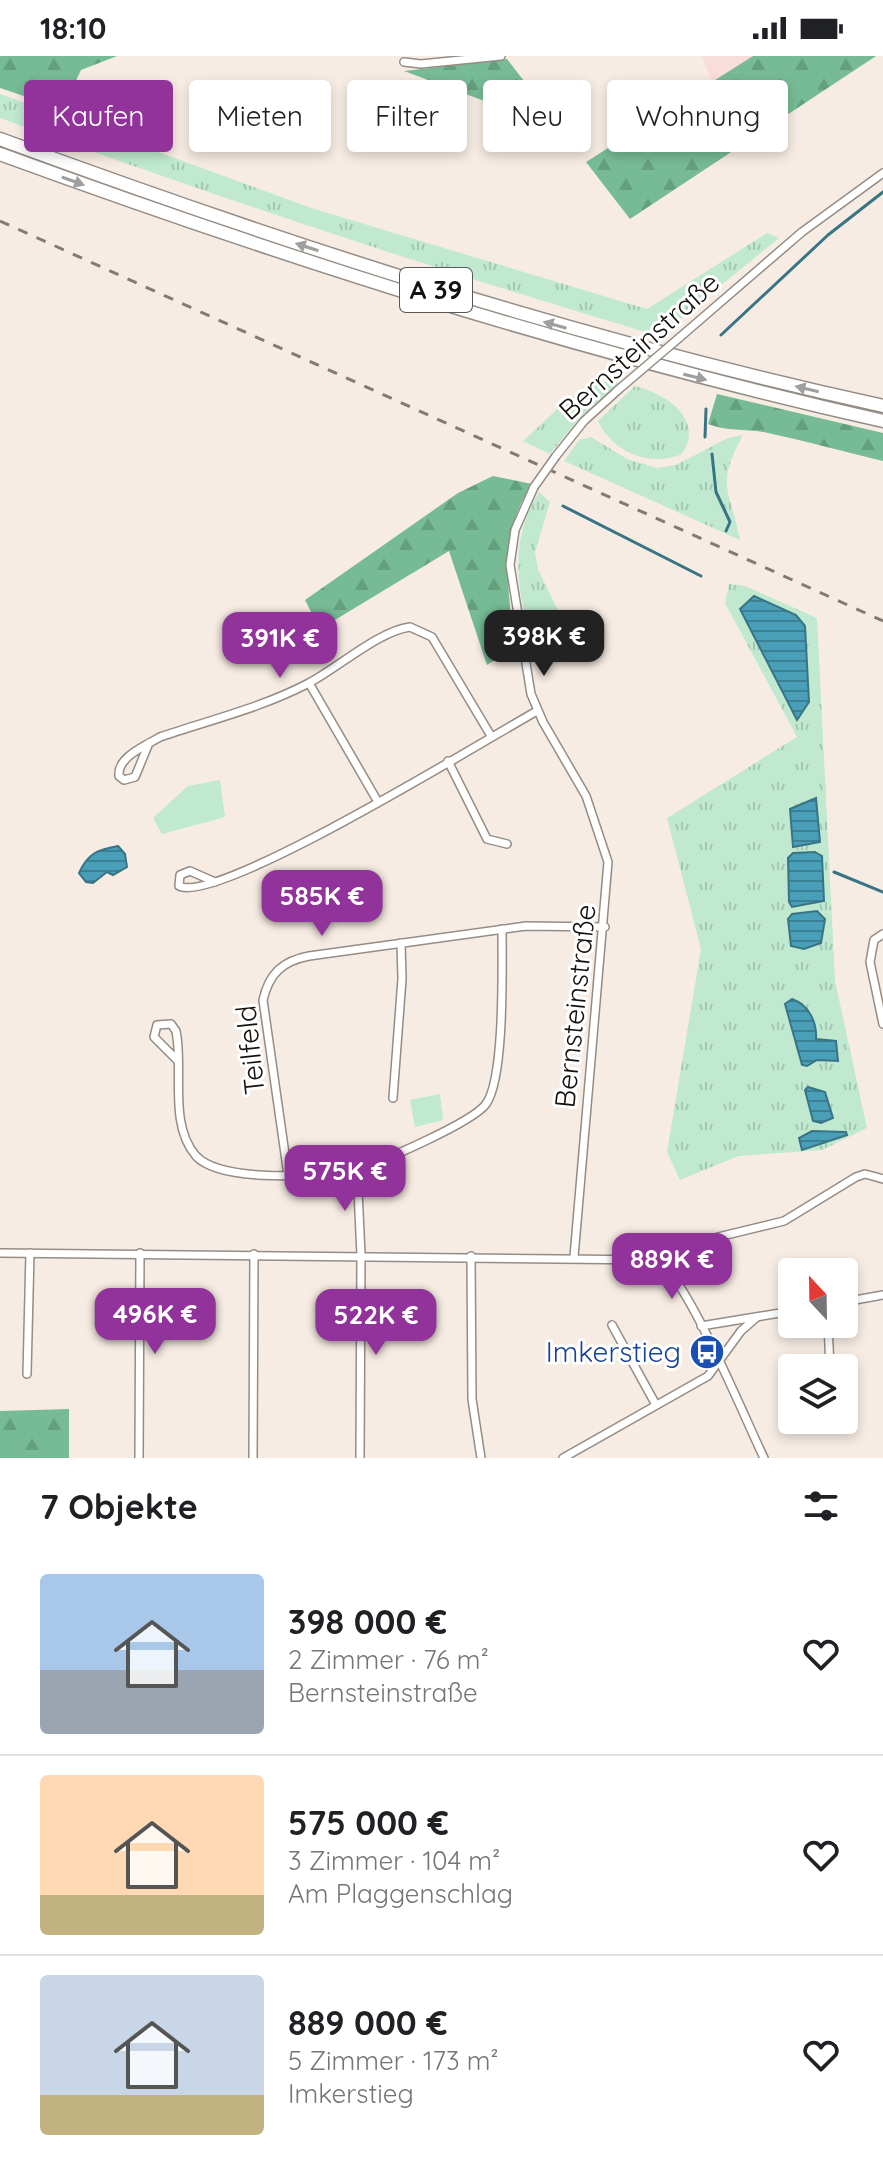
<!DOCTYPE html>
<html lang="de">
<head>
<meta charset="utf-8">
<style>
  body { margin:0; font-family:Quicksand,sans-serif; background:#f6f6f6; color:#202124; height:100vh; display:flex; flex-direction:column; font-size:30px; white-space:nowrap }
  * { box-sizing:border-box; margin:0 }
  p { font-size:26px; color:#757577 }
  .icon { flex:none; width:44px; height:44px; fill:none; stroke:currentColor; stroke-width:2; stroke-linecap:round; stroke-linejoin:round }
  .map { position:relative; height:1402px; overflow:hidden }
  .drawer { display:flex; flex-direction:column; background:#fff; flex:1 }
  .drawer>* { flex:none }
  .top-card { position:absolute; left:24px; top:24px; width:836px; height:72px; display:flex; gap:16px }
  .needle { width:52px; rotate:338deg }
  .controls { position:absolute; left:778px; top:1202px; display:grid; gap:16px }
  .controls a { display:grid; place-items:center; width:80px; height:80px; border-radius:8px; background:#fff; box-shadow:0 4px 12px #0003; font-size:40px }
  .price { position:absolute; translate:-50% -68px; padding:0 18px; border-radius:16px; background:#92329b; color:#fff; font-size:26px; line-height:52px; filter:drop-shadow(0 2px 4px #0008) }
  .price::after { content:''; position:absolute; left:50%; top:48px; width:24px; height:18px; margin-left:-12px; background:inherit; clip-path:polygon(0 0,100% 0,50% 100%) }
  .price.selected { background:#222; color:#fff }
  ul { padding:0; list-style:none }
  li { display:flex; align-items:center; gap:24px; height:200px; padding:0 40px }
  li+li { border-top:2px solid #e0e0e0 }
  li span { display:grid; place-items:center; flex:none; width:224px; height:160px; border-radius:8px; color:#555 }
  li>.icon { margin-inline-start:auto }
  span .icon { width:96px; height:96px; fill:#fffc; stroke-width:1 }
  li b { font-size:34px }
  h2 { display:flex; justify-content:space-between; align-items:center; height:96px; padding:0 40px; font-size:34px }
  .tag { padding:0 28px; border-radius:8px; background:#fff; box-shadow:0 4px 12px #0003; font-size:28px; line-height:72px }
  .tag.selected { background:#92329b; color:#fff }
  .status { display:flex; justify-content:space-between; align-items:center; height:56px; padding:0 40px; background:#fff; direction:ltr }
  .status svg { height:22px; fill:currentColor }
  .map>svg:first-child { display:block }
</style>
</head>
<body>
<div class="status"><b>18:10</b><svg viewBox="0 0 49 12"><path d="M0 12V9h3v3zM5 12V6h3v6zM10 12V3h3v9zM15 12V0h3v12zM26 1h20v11H26zM47 4h2v5h-2z"/></svg></div>
<div class="map">
<svg width="883" height="1402" viewBox="0 0 883 1402">
  <defs>
    <pattern id="grass-tufts" width="24" height="20" patternUnits="userSpaceOnUse" patternTransform="scale(2)"><rect width="24" height="20" fill="#c0e9d0"/><path d="M3 7l-1-3M5 7V3M7 7l1-3M15 17l-1-3M17 17v-4M19 17l1-3" fill="none" stroke="#a4c7b1"/></pattern>
    <pattern id="forest-firs" width="22" height="20" patternUnits="userSpaceOnUse" patternTransform="scale(2)"><rect width="22" height="20" fill="#76bb94"/><path d="M5 1l3.5 6h-7zM16 11l3.5 6h-7z" fill="#65a07e"/></pattern>
    <pattern id="water-rules" width="6" height="5" patternUnits="userSpaceOnUse" patternTransform="scale(2)"><rect width="6" height="5" fill="#499fb8"/><path d="M0 2.5h6" fill="none" stroke="#3c8094"/></pattern>
  </defs>
  <rect width="100%" height="100%" fill="#f6ece3"/>
  <!-- commercial -->
  <polygon fill="#f8dddc" points="702,0 753,0 712,26"/>
  <!-- grass -->
  <g fill="url(#grass-tufts)">
    <path d="M0,38L311,152L647,253L767,177L779,182L659,280C437,214 218,142 0,62Z"/>
    <path d="M611,325L619,327L581,360L550,398L523,385C547,364 578,328 611,325Z"/>
    <path d="M635,330C665,337 705,363 682,398C651,412 612,396 598,365Z"/>
    <path d="M743,379C715,431 730,432 740,484L564,405L579,384L591,381L627,403L657,412L676,409L728,382Z"/>
    <path d="M539,436L550,446L535,496L538,513L559,557L526,564C515,519 513,477 539,436Z"/>
    <polygon points="729,528 745,530 817,562 835,925 867,1072 822,1094 738,1100 680,1124 667,1096 701,893 667,762 797,681 725,547"/>
  </g>
  <!-- forest -->
  <g fill="url(#forest-firs)">
    <polygon points="0,0 117,0 81,14 62,53 0,32"/>
    <polygon points="753,0 876,0 630,163 586,106"/>
    <polygon points="507,3 562,74 404,15 413,14"/>
    <path d="M717,338L883,377V405C845,396 806,385 768,377C746,372 728,376 708,368Z"/>
    <path d="M493,420L532,428C497,480 509,533 514,591L487,609L449,495L320,573L305,544L458,437Z"/>
    <polygon points="69,1353 69,1402 0,1402 0,1355"/>
  </g>
  <!-- green -->
  <g fill="#c0e9d0">
    <polygon points="220,724 225,761 162,778 153,762 188,730"/>
    <polygon points="440,1038 443,1064 415,1071 410,1044"/>
  </g>
  <!-- water -->
  <g fill="url(#water-rules)" stroke="#397485" stroke-width="2">
    <polygon points="754,540 796,559 805,570 809,646 797,664 740,553"/>
    <polygon points="816,742 820,786 793,791 790,753"/>
    <path d="M118,790L125,798L127,811L113,819L107,816L93,827L86,826L79,817C88,797 97,794 118,790Z"/>
    <polygon points="815,796 822,800 824,845 792,851 789,846 788,802 793,797"/>
    <polygon points="817,855 825,863 821,887 804,893 791,890 788,863 792,858"/>
    <path d="M792,943C809,949 817,966 816,983L836,985L838,1005L817,1004L807,1010L802,1009L785,948Z"/>
    <polygon points="808,1031 825,1036 833,1062 821,1067 813,1065 805,1034"/>
    <polygon points="812,1075 846,1076 847,1079 802,1094 799,1082"/>
  </g>
  <g fill="none" stroke-linecap="round" stroke-linejoin="round">
    <!-- stream -->
    <g stroke="#397485" stroke-width="3">
      <polyline points="721,279 828,179 883,136"/>
      <polyline points="705,381 706,353"/>
      <polyline points="712,398 716,436 730,466 726,475"/>
      <polyline points="563,450 701,520"/>
      <polyline points="834,816 883,836"/>
    </g>
    <!-- minor casing -->
    <g stroke="#958c84" stroke-width="10">
      <g id="minor">
        <polyline points="404,6 421,8 501,0"/>
        <polyline points="679,282 802,176 883,117"/>
        <polyline points="556,400 584,365 618,334"/>
        <polyline points="534,431 515,474 510,509 531,638 543,666 586,740 608,806 574,1201"/>
        <polyline points="309,627 378,746"/>
        <path d="M149,687L135,721L124,724L119,720C117,701 145,690 160,681C210,664 261,652 309,627C339,611 379,575 410,571L432,581L491,680"/>
        <polyline points="448,705 487,783 507,788"/>
        <path d="M215,826L190,815L180,819L179,830C217,850 488,682 537,655"/>
        <polyline points="883,878 874,884 870,906 883,968"/>
        <path d="M177,1004L154,981L157,969L171,968L176,975C184,1013 168,1068 196,1100C221,1127 322,1121 356,1113C380,1107 473,1066 486,1048C505,1022 502,909 502,873"/>
        <polyline points="393,1042 402,923 401,887"/>
        <polyline points="357,1113 361,1199 360,1402"/>
        <path d="M288,1119L263,944C269,918 282,905 309,900L526,870L605,871"/>
        <path d="M0,1197L657,1204C686,1219 746,1365 764,1402"/>
        <polyline points="471,1200 472,1343 481,1402"/>
        <polyline points="657,1204 710,1183 784,1165 856,1121 865,1118 883,1123"/>
        <polyline points="844,1246 883,1239"/>
        <polyline points="828,1268 830,1312"/>
        <polyline points="612,1269 656,1349"/>
        <polyline points="701,1270 792,1255"/>
        <polyline points="27,1318 30,1197"/>
        <polyline points="139,1402 140,1197"/>
        <polyline points="253,1402 254,1198"/>
        <polyline points="563,1402 708,1320 741,1275 757,1261"/>
      </g>
    </g>
    <!-- motorway casing -->
    <g stroke="#958c84" stroke-width="15">
      <g id="motorway">
        <path d="M0,83C290,190 581,284 883,350"/>
        <path d="M0,98C290,204 581,297 883,365"/>
      </g>
    </g>
    <!-- minor -->
    <use href="#minor" stroke="#fff" stroke-width="7"/>
    <!-- motorway -->
    <use href="#motorway" stroke="#fff" stroke-width="12"/>
    <!-- rail -->
    <polyline stroke="#817b75" stroke-width="3" stroke-dasharray="10 10" stroke-linecap="butt" points="0,165 883,565"/>
    <!-- minor-bridge casing -->
    <g stroke="#958c84" stroke-width="10" stroke-linecap="butt">
      <g id="minor-bridge">
        <polyline points="618,334 679,282"/>
        <polyline points="534,431 556,400"/>
      </g>
    </g>
    <!-- minor-bridge -->
    <use href="#minor-bridge" stroke="#fff" stroke-width="7"/>
  </g>
  <!-- one-way arrows -->
  <defs><path id="oneway-solid" d="M-6-.8H1V-3.2L6.5 0L1 3.2V.8H-6Z" transform="scale(2)"/></defs>
  <g fill="#a19f9e">
    <use href="#oneway-solid" transform="translate(73 125) rotate(20)"/>
    <use href="#oneway-solid" transform="translate(307 191) rotate(-162)"/>
    <use href="#oneway-solid" transform="translate(555 269) rotate(-164)"/>
    <use href="#oneway-solid" transform="translate(695 321) rotate(14)"/>
    <use href="#oneway-solid" transform="translate(807 333) rotate(-167)"/>
  </g>
  <!-- icons -->
  <defs>
    <g id="bus-disc" transform="scale(1.8)"><circle r="9.5" fill="#1a4fb4" stroke="#fff"/><path d="M-5-6H5V4H4V6H2V4H-2V6H-4V4H-5ZM-3.5-4V0h7V-4ZM-3.5 1.2v1.5H-2V1.2ZM2 1.2v1.5H3.5V1.2Z" fill="#fff"/></g>
  </defs>
  <g fill-rule="evenodd">
    <use href="#bus-disc" x="707" y="1296"/>
  </g>
  <g text-anchor="middle" stroke-width="6" stroke-linejoin="round" paint-order="stroke">
    <!-- shield labels -->
    <rect fill="#fff" stroke="#5a5856" stroke-width="2" x="400" y="212" width="72" height="44" rx="6"/>
    <g font-size="26" font-weight="bold" fill="#13100d">
      <text x="436" y="243">A 39</text>
    </g>
    <!-- street labels -->
    <g font-size="28" fill="#13100d" stroke="#fff">
      <text transform="translate(639 290) rotate(-42)" y="10">Bernsteinstraße</text>
      <text transform="translate(575 950) rotate(-84)" y="10">Bernsteinstraße</text>
      <text transform="translate(250 994) rotate(-96)" y="10">Teilfeld</text>
    </g>
    <!-- transit labels -->
    <g font-size="28" fill="#164399" stroke="#fff" text-anchor="end">
      <text x="681" y="1306">Imkerstieg</text>
    </g>
  </g>
</svg>
<div class="controls">
<a><svg class="needle" viewBox="-14 -14 28 28"><path d="M0-13l5 13h-10z" fill="#e53935"/><path d="M0 13l5-13h-10z" fill="#757577"/></svg></a>
<a><svg class="icon" aria-label="layers" viewBox="0 0 24 24"><path d="M12 4l9 5-9 5-9-5zM3 14l9 5 9-5"/></svg></a>
</div>
<b class="price selected" style="left:544px;top:622px">398K €</b>
<b class="price" style="left:280px;top:624px">391K €</b>
<b class="price" style="left:322px;top:882px">585K €</b>
<b class="price" style="left:345px;top:1157px">575K €</b>
<b class="price" style="left:672px;top:1245px">889K €</b>
<b class="price" style="left:155px;top:1300px">496K €</b>
<b class="price" style="left:376px;top:1301px">522K €</b>
<div class="top-card">
<a class="tag selected">Kaufen</a>
<a class="tag">Mieten</a>
<a class="tag">Filter</a>
<a class="tag">Neu</a>
<a class="tag">Wohnung</a>
</div>
</div>
<section class="drawer">
<h2>7 Objekte<svg class="icon" aria-label="filters" viewBox="0 0 24 24"><path d="M4 7h16M4 17h16"/><circle cx="9" cy="7" r="2"/><circle cx="15" cy="17" r="2"/></svg></h2>
<ul>
<li><span style="background:linear-gradient(#a9c7e8 60%,#9aa5b1 0)"><svg class="icon" aria-label="home" viewBox="0 0 24 24"><path d="M3 11l9-7 9 7M6 9v11h12V9"/></svg></span><div><b>398 000 €</b><p>2 Zimmer · 76 m²</p><p>Bernsteinstraße</p></div><svg class="icon" aria-label="heart" viewBox="0 0 24 24"><path d="M12 20l-8-8c-3-5 5-10 8-4 3-6 11-1 8 4z"/></svg></li>
<li><span style="background:linear-gradient(#ffd9b3 75%,#c2b280 0)"><svg class="icon" aria-label="home" viewBox="0 0 24 24"><path d="M3 11l9-7 9 7M6 9v11h12V9"/></svg></span><div><b>575 000 €</b><p>3 Zimmer · 104 m²</p><p>Am Plaggenschlag</p></div><svg class="icon" aria-label="heart" viewBox="0 0 24 24"><path d="M12 20l-8-8c-3-5 5-10 8-4 3-6 11-1 8 4z"/></svg></li>
<li><span style="background:linear-gradient(#c9d6e8 75%,#c2b280 0)"><svg class="icon" aria-label="home" viewBox="0 0 24 24"><path d="M3 11l9-7 9 7M6 9v11h12V9"/></svg></span><div><b>889 000 €</b><p>5 Zimmer · 173 m²</p><p>Imkerstieg</p></div><svg class="icon" aria-label="heart" viewBox="0 0 24 24"><path d="M12 20l-8-8c-3-5 5-10 8-4 3-6 11-1 8 4z"/></svg></li>
</ul>
</section>
</body>
</html>
